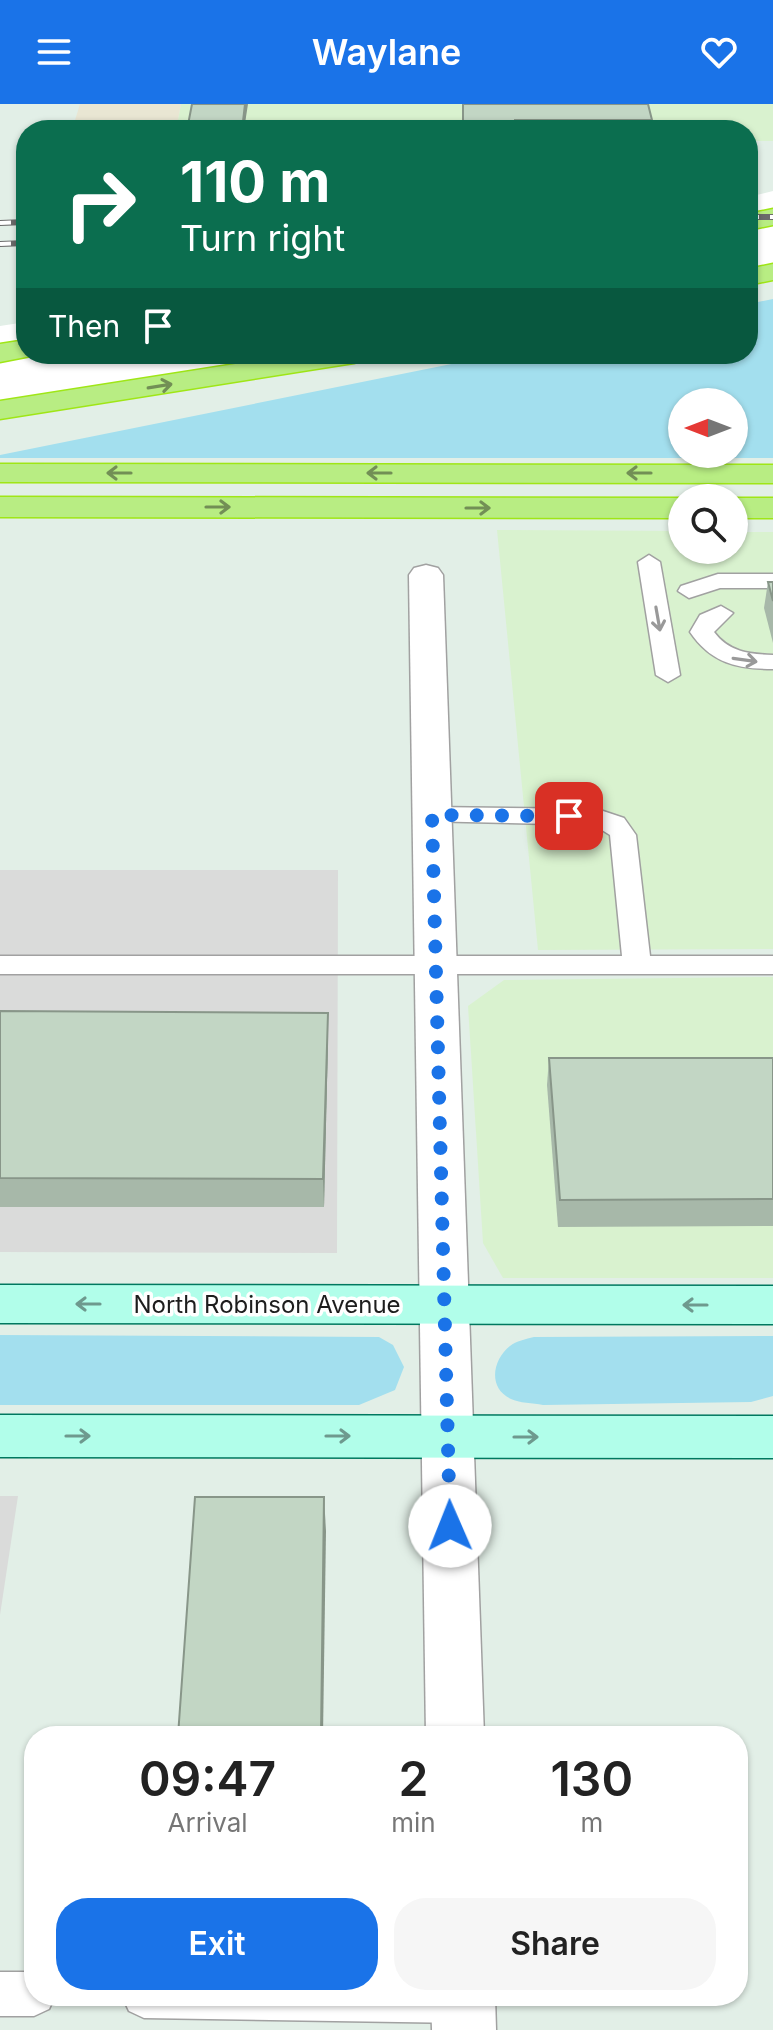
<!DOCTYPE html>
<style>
body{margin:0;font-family:Inter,sans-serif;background:#f6f6f6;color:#222;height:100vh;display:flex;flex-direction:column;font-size:30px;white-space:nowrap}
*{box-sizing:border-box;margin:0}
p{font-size:26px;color:#767676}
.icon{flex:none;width:44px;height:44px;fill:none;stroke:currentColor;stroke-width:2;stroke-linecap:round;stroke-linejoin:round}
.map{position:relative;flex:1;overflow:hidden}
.panel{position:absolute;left:24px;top:1622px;width:724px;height:280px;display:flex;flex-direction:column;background:#fff;border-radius:32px;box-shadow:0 2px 6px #0004}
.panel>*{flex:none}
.hud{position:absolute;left:16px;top:16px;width:742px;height:244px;border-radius:32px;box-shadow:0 2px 6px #0004;background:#0b6e4f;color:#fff;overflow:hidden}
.needle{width:52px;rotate:270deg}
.buttons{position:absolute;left:668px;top:284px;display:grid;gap:16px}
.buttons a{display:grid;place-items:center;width:80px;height:80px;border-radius:50%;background:#fff;box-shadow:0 2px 6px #0004;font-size:40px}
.pin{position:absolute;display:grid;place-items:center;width:68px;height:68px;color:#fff;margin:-34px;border-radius:16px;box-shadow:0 4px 12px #0006}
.me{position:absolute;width:88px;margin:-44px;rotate:359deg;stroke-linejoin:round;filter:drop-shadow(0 0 6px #0008)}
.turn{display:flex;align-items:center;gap:28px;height:168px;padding:0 32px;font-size:36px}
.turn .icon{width:104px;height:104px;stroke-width:2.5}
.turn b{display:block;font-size:56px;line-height:68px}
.then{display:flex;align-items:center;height:76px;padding:0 32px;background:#0003;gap:16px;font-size:30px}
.eta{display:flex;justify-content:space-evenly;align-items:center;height:136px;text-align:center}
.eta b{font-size:48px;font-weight:600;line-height:56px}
.cta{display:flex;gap:16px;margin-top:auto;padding:16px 32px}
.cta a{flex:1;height:92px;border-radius:32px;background:#1a73e8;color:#fff;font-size:32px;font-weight:600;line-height:92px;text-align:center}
.cta a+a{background:#f6f6f6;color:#222}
header{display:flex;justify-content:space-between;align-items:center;height:104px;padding:0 32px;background:#1a73e8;color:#fff;font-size:36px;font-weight:600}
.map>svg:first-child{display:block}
.residential{fill:#dadbda}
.commercial{fill:#d9f2cf}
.industrial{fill:#e9e6d3}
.grass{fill:#a3dfee;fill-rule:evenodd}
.pier{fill:#fff}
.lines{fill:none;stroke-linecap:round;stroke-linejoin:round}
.lane-casing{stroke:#a1a1a1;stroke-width:3}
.street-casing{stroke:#a1a1a1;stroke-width:3}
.secondary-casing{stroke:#00785f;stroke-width:3}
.highway-casing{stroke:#9fe616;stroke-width:3}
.lane{fill:#fff;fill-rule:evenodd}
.street{fill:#fff;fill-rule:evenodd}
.secondary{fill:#b1feea;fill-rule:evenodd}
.highway{fill:#b8ed83;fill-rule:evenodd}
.rail-casing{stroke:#6b6b6b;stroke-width:6}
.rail{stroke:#fff;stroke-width:4;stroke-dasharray:11;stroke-linecap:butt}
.wall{fill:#a7b8a9}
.shaded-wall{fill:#889689}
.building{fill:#c2d6c4;stroke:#889689;stroke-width:2}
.oneway{stroke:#728f55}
.oneway2{stroke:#999}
.oneway3{stroke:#6e998e}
.route{stroke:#1a73e8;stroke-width:14;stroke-dasharray:0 25.2}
.labels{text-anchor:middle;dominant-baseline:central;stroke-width:7;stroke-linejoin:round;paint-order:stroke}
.street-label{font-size:24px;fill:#1d1d1d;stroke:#fff}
</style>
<header><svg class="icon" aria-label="menu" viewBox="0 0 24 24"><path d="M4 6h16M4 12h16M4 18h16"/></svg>Waylane<svg class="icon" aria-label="heart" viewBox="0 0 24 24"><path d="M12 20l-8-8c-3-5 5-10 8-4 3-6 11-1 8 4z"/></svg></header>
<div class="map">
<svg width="773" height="1926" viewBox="0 0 773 1926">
<rect width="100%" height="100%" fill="#e2efe7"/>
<!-- residential -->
<g class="residential">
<polygon points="0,766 338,766 337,1149 0,1148"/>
<polygon points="0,1392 18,1392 0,1511"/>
</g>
<!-- commercial -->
<g class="commercial">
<polygon points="181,0 773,0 773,37 748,37 748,26 176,26"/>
<polygon points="497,426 682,427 682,446 734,446 734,428 773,428 773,845 538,846"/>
<polygon points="773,873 773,1174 503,1174 483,1139 468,902 504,876"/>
</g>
<!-- industrial -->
<polygon class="industrial" points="80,0 181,0 176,26 72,26"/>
<!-- grass -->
<g class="grass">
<path d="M773,195v159h-773v-3l501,-101h247v-50zM682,298h52v52h-52z"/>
<polygon points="0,1231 379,1233 393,1241 404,1263 395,1286 359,1301 0,1301"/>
<path d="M773,1232v60l-22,6 -208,3c-10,-2 -24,-2 -32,-6 -24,-11 -18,-40 -1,-53 6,-5 16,-7 24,-9z"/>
</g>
<!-- pier -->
<g class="pier">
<polygon points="773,87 773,175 748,180 748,93"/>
<polygon points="26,218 26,250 412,250 0,316 0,222"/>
</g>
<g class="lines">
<defs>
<g id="lane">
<polygon points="649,451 660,458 680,571 668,578 656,571 638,458"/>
<polygon points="718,470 773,470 773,484 720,484 689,494 678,487 681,482"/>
<path d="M721,502l12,7 -19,19c15,20 35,22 59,23v14c-36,0 -62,-6 -83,-37l10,-17z"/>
<polygon points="432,703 597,705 624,714 636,731 650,852 773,852 773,870 0,870 0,852 622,852 610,731 594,721 423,717 419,711 423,705"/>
<polygon points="0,1868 34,1868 34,1892 55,1892 49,1905 34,1912 0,1912"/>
<polygon points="122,1892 483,1892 485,1897 478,1912 463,1919 144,1914 129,1907"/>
</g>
<g id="street">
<polygon points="426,461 438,464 443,471 484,1632 426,1632 409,471 414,464"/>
<polygon points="431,1892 495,1892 496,1926 432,1926"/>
</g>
<g id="secondary">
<polygon points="0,1181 773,1182 773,1220 0,1219"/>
<polygon points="0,1311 773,1312 773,1354 0,1353"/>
</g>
<g id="highway">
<polygon points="773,105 773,121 748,126 748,110"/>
<polygon points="773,160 773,176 748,181 748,165"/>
<polygon points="26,236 26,250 36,251 0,258 0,240"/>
<polygon points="299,250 368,250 364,256 354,259 0,315 0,297"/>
<polygon points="0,360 773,361 773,379 0,378"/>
<polygon points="0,393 682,394 682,414 0,413"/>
<rect x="734" y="394" width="39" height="20"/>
</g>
</defs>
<!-- lane casing -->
<use href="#lane" class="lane-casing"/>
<!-- street casing -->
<use href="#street" class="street-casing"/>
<!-- secondary casing -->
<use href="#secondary" class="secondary-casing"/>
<!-- highway casing -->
<use href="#highway" class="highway-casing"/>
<!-- lane -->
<use href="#lane" class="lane"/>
<!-- street -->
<use href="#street" class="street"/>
<!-- secondary -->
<use href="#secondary" class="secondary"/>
<!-- highway -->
<use href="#highway" class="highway"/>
<defs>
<g id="rail">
<polyline points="748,113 773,113"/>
<polyline points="0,119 26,118"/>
<polyline points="0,140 26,139"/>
</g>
</defs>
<!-- rail casing -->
<use href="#rail" class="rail-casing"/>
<!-- rail -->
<use href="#rail" class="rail"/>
</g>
<!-- wall -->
<g class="wall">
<polygon points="462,0 652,16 651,26 463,26"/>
<polygon points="768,478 773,478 773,539 764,504"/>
<polygon points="0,907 328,937 324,1103 0,1103"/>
<polygon points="549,954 773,954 773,1122 558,1123 547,981"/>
</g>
<!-- shaded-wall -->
<g class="shaded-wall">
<polygon points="245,0 248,0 244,26 242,26"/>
<polygon points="328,909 328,937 324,1103 323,1075"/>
<polygon points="324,1393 326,1427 323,1632 321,1632"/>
</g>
<!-- building -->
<g class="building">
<polygon points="192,0 245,0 242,26 187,26"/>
<polygon points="463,0 648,0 652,16 515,16 515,21 463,21"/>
<polygon points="768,478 773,478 773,497"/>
<polygon points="0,907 328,909 323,1075 0,1074"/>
<polygon points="549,954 773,954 773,1095 560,1096"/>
<polygon points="195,1393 324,1393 321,1632 178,1632"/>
</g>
<!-- one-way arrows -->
<defs><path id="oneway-shaft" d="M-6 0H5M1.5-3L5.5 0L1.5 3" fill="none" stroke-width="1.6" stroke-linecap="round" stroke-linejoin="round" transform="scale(2)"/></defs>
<g class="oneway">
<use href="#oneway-shaft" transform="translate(160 282) rotate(-9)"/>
<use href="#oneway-shaft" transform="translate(119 369) rotate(-180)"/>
<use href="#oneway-shaft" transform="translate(379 369) rotate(-180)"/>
<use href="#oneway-shaft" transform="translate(639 369) rotate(-180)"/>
<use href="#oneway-shaft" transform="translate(218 403)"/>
<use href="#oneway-shaft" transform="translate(478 404)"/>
</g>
<g class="oneway2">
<use href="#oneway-shaft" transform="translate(658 515) rotate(80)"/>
<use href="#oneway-shaft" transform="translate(745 556) rotate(8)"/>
</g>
<g class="oneway3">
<use href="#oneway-shaft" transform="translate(88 1200) rotate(-180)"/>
<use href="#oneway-shaft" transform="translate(695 1201) rotate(-180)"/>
<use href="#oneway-shaft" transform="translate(78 1332)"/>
<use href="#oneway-shaft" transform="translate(338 1332)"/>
<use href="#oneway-shaft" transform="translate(526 1333)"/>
</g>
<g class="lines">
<!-- route -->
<polyline class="route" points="450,1422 432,711 569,712"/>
</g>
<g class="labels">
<!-- street labels -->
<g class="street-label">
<text x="267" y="1200">North Robinson Avenue</text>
</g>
</g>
</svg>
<div class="buttons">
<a><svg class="needle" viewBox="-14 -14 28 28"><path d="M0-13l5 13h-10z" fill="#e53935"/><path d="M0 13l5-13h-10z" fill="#767676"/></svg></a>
<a><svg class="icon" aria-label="search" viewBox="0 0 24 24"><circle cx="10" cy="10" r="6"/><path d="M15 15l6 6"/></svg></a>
</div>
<div class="pin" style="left:569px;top:712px;background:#d93025"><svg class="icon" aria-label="arrive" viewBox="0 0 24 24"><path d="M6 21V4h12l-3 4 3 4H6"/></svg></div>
<svg class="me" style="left:450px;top:1422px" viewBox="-20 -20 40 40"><circle r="19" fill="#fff"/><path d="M0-13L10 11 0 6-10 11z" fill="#1a73e8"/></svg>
<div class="hud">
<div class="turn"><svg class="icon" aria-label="right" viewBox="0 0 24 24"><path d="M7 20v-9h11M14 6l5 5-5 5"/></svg><div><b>110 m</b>Turn right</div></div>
<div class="then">Then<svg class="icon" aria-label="arrive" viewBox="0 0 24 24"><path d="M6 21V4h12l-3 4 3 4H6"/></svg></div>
</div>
<section class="panel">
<div class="eta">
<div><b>09:47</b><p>Arrival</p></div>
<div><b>2</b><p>min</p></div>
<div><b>130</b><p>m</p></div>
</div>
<div class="cta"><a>Exit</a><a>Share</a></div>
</section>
</div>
